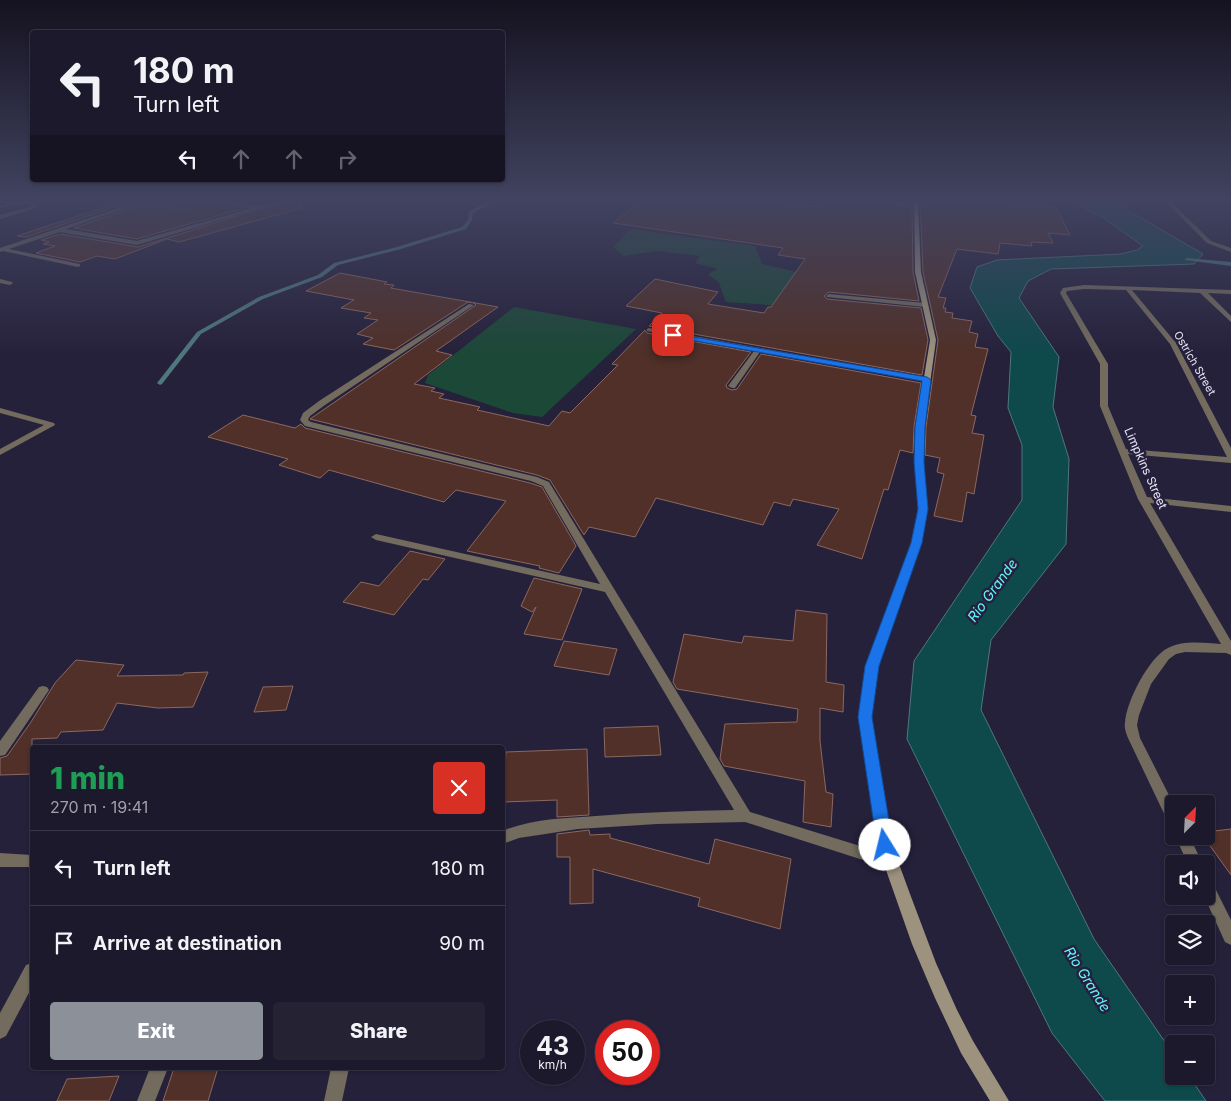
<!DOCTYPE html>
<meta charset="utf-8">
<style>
body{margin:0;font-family:Inter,sans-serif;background:#252234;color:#f1f3f6;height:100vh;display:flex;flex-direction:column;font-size:19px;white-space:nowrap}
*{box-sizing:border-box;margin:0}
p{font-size:16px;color:#a0a0a9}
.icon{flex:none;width:28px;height:28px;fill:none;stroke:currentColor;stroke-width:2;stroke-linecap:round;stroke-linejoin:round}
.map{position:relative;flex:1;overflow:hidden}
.side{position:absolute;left:30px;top:745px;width:475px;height:325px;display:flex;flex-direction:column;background:#1c192c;border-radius:5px;box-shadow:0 1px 4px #0004,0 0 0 1px #3a3848}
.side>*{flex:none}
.guide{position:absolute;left:30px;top:30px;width:475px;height:152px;border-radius:5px;box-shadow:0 1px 4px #0004,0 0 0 1px #3a3848;background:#1c192c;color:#f1f3f6;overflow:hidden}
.needle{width:32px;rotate:24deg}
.controls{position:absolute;left:1165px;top:795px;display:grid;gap:10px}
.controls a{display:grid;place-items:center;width:50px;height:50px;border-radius:5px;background:#1c192c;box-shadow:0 1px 4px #0004,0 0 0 1px #3a3848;font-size:25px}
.speed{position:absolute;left:520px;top:1020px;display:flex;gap:10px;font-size:25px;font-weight:700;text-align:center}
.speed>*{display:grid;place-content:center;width:65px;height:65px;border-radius:50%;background:#1c192c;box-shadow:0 1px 4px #0004,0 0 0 1px #3a3848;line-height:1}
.speed small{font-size:12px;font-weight:400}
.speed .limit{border:8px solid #d22;background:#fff;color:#111}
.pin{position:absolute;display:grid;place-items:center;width:42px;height:42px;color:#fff;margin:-21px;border-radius:10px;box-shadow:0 2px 8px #0006}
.me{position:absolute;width:55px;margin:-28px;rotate:351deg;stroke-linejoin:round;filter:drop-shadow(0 0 4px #0008)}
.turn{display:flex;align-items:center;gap:18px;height:105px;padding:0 20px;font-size:22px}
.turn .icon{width:65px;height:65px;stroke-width:2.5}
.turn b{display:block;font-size:35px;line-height:42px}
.lanes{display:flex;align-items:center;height:48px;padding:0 20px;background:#0003;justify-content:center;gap:25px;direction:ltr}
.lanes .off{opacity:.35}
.round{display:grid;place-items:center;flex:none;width:52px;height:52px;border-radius:5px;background:#252234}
.head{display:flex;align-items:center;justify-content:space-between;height:85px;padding:0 20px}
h1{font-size:30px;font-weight:800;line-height:38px;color:#1e9e55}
.button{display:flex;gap:10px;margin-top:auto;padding:10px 20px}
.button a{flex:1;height:58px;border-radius:5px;background:#8c9099;color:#fff;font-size:20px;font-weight:800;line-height:58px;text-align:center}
.button a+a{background:#252234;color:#f1f3f6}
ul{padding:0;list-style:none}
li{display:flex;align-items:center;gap:15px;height:75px;padding:0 20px;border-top:1px solid #3a3848}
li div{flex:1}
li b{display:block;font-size:19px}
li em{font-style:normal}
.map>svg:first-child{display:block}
.green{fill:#1c4837}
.water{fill:#0e494c;stroke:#4e777f}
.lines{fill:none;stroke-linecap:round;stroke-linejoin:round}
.stream{fill:#4e777f;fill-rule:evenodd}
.building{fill:#503028;stroke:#8c685f}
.path{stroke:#716d84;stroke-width:2;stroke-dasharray:1 2;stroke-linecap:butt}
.service{fill:#726b5e;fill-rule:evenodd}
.minor{fill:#726b5e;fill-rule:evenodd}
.secondary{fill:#9d927d;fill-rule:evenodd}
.route{fill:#1a73e8;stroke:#114b97}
.labels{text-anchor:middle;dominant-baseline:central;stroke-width:5;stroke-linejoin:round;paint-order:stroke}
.far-street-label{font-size:11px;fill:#e5e3f5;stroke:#26213b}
.street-label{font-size:12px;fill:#e5e3f5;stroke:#26213b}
.water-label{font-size:14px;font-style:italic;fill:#62f6fe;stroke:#26213b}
</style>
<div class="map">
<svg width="1231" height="1101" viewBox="0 0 1231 1101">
<rect width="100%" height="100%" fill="#26213b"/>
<!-- green -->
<g class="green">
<polygon points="631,229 755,246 762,264 810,275 784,306 726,302 719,283 708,274 718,269 695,263 700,256 657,251 624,256 613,247"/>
<polygon points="514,307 636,329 542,417 513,413 425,383 428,375"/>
</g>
<!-- water -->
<polygon class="water" points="1070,201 1120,201 1124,208 1203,254 1194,264 1051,269 1028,281 1019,298 1059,357 1053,407 1069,459 1066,544 991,640 981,710 1094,939 1174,1055 1174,1076 1189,1076 1206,1101 1105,1101 1052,1033 907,739 914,661 1022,500 1022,445 1008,408 1011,352 998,336 970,288 977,267 997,260 1121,254 1137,250 1143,246 1102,217"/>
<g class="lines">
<!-- stream -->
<g class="stream">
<polygon points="490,201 496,201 473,213 472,220 466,229 401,249 338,265 322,277 263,299 201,334 162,384 160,385 157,383 197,332 259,297 318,275 334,263 397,247 462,227 468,220 469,211"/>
<polygon points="1187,258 1231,262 1231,266 1185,260 1185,259"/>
</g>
</g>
<!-- building -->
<g class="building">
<polygon points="123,201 132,201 26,237 17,236"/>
<polygon points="175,201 223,201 245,208 137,239 74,228 146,203 162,206"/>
<polygon points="286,201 301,201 302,208 179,242 167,239 115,259 97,256 80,262 36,253 55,246 43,244 49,242 41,240 60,234 138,247"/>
<polygon points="642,201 774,201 820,207 825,201 876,201 912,207 913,272 919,301 829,292 824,296 827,299 921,308 928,340 922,375 649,326 662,313 626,306 655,279 718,292 708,304 764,313 768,307 771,307 805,259 778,255 783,248 613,223"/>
<polygon points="920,201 995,201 1056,207 1070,235 1048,233 1053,243 1031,242 1032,246 1000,243 998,254 957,249 938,297 946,298 943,308 946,308 945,312 953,313 952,318 972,321 969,332 978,334 975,347 988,349 971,415 976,416 972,433 984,435 974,494 967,492 962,522 934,516 944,474 937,472 940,458 925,455 926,427 938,340 923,272"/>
<polygon points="340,273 387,282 384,284 394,285 391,288 498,307 436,351 452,355 414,384 435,388 431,391 444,394 439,398 480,407 477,410 549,426 562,411 570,413 618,365 612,364 645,330 647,333 751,352 726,385 727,388 732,390 737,389 761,354 921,383 914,427 913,453 900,450 888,490 884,489 862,559 817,545 839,509 793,499 790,506 774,502 763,525 656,498 635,537 589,527 584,535 550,480 537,475 310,419 476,305 474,303 468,302 394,350 363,344 373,338 357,334 378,320 364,318 371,313 341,308 354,300 306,291"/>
<polygon points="243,415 295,428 301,424 305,428 530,483 542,487 576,546 559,573 539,568 540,566 467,551 506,501 456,490 444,502 329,470 320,478 279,465 288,459 208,437"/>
<polygon points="410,551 445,559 428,580 423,579 394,615 343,602 361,582 379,586"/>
<polygon points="534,578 582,589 562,640 524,634 536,607 532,612 521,606"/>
<polygon points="796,610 827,614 826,682 844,685 843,712 820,708 820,741 826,792 833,794 831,827 803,822 805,781 724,766 720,759 725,724 797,722 798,709 677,689 673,682 684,634 742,643 744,636 793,641"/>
<polygon points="564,641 617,649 609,675 554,666"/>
<polygon points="76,660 124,665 117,676 183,675 184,673 208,672 193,707 158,708 117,703 103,730 61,732 57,738 32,739 32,774 0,775 0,758 7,756 31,722 55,683"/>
<polygon points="293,686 286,710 254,712 263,687"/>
<polygon points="658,726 661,755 605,757 604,728"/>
<polygon points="587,749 589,815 557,817 557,800 503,802 506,752"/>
<polygon points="1231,829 1231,875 1203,836 1206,836 1206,832"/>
<polygon points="589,830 590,835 610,834 610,838 709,864 715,839 791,859 780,929 698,906 700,898 593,869 593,903 570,904 570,857 557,857 557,834"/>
<polygon points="174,1068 218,1068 208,1101 163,1101"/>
<polygon points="119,1076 109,1101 57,1101 67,1079"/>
</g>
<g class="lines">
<!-- path -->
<polyline class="path" points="158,206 189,211"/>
<!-- service -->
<polygon class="service" points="20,201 35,201 38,203 34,209 0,219 0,215 30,207 33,204 25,203 0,208 0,206"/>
<!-- minor -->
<g class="minor">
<path d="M139,201h8l-81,28 71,12 115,-33 -27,-7c11,0 21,4 32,5 8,1 18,-5 27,-5l-147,44 -77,-13 -51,17 71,15v2l-2,1 -75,-16 -3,1v-4z"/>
<polygon points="878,201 897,201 918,205 916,206"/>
<polygon points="1165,201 1170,201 1211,241 1231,248 1231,252 1207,243"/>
<polygon points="0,279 12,282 13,283 10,285 0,283"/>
<path d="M1084,285l147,5v4l-23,-1 23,23v6l-31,-29 -68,-3 44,53 55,105v15l-103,-9 19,43 84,9v6l-81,-9 81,138v14l-5,-2 -41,-1 -9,2 -7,5 -18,25 -12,31 -2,10 3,13 34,67v21l-5,-2 -41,-86c-2,-5 -4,-10 -3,-15 1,-21 24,-66 43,-75 16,-8 36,-5 53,-4l-83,-145 -38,-93v-42l-40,-71 3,-5zM1084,289l42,1 44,54 57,113 -101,-8 -18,-43v-42l-42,-71 1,-2z"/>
<polygon points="829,294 925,303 928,305 925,307 827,297 826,296"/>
<path d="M469,304l5,1 -149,100 -15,11 -2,4 3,2 226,55 12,5 201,330 146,45 2,5 -2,5 -5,2 -146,-47 -88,2 -79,5 -59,9 -17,6v-13c30,-12 63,-13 94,-15 46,-4 92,-5 138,-6l-129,-218 -229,-52 -5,-3 5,-3 224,50 -57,-98 -12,-5 -226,-55 -5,-6 3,-7 16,-12z"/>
<polygon points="649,328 927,378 931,380 927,382 760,352 735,388 732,388 728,386 754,351 647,331 647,329"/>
<polygon points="0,408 54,423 55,425 0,455 0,449 44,425 0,413"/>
<polygon points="43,686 47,687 49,690 47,693 5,755 0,756 0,741 39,687"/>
<polygon points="1175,836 1189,836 1203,864 1188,864"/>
<polygon points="0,853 32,855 32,867 0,867"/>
<polygon points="1206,878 1211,880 1231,920 1231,945 1225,942 1204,896 1206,896"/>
<polygon points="32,963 32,987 6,1036 0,1039 0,1013 26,965"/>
<polygon points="150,1068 168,1068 155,1101 137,1101"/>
<polygon points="331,1068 349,1068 342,1101 324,1101"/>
</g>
<!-- secondary -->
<polygon class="secondary" points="914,201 918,201 921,272 936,340 924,427 923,462 928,509 921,543 878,666 871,717 892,845 910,894 936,963 957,1010 973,1041 1009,1101 990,1101 961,1053 935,998 912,944 886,870 878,845 859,717 866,666 911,543 918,509 915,462 916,427 930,340 915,272"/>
</g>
<!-- sky -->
<linearGradient id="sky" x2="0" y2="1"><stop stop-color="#151220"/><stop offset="0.56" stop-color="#414360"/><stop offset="1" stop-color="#414360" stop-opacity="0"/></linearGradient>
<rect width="1231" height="356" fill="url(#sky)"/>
<!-- route -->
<polygon class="route" points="670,333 927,377 931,380 925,427 924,462 928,509 922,543 879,666 872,717 893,845 891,850 885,852 879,850 877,845 858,717 865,666 911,543 918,509 914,462 915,427 922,381 673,337 669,335"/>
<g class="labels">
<!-- far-street labels -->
<g class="far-street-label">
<text transform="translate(1195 363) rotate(60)">Ostrich Street</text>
</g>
<!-- street labels -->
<g class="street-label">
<text transform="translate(1146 468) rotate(66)">Limpkins Street</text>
</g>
<!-- water labels -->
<g class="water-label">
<text transform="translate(992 590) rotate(-54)">Rio Grande</text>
<text transform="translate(1088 979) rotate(58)">Rio Grande</text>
</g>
</g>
</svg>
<div class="controls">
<a><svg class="needle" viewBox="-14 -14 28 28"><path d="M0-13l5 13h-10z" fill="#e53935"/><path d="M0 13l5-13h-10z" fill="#a0a0a9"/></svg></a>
<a><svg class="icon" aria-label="sound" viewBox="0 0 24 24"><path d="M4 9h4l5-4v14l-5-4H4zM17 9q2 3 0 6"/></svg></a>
<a><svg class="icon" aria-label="layers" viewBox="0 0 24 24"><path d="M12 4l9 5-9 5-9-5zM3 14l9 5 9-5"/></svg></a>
<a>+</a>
<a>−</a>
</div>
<div class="speed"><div>43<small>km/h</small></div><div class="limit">50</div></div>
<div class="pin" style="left:673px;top:335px;background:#d93025"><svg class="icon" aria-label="arrive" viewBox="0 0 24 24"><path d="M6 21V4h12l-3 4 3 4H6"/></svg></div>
<svg class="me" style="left:885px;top:845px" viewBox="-20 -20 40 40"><circle r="19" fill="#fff"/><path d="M0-13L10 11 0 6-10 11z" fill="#1a73e8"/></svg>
<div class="guide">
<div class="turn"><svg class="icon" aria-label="left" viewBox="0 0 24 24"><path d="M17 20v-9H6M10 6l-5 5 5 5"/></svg><div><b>180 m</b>Turn left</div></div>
<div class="lanes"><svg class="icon" aria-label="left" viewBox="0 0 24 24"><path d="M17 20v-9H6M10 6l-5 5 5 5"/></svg><svg class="icon off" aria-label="ahead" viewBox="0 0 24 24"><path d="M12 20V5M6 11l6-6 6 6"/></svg><svg class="icon off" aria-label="ahead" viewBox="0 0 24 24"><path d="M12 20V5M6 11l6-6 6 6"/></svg><svg class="icon off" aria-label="right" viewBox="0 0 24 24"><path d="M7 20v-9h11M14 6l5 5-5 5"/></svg></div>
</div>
<section class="side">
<div class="head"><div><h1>1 min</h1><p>270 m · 19:41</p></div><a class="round" style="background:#d93025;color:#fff"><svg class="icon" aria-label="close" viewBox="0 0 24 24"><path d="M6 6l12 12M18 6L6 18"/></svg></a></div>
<ul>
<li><svg class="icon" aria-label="left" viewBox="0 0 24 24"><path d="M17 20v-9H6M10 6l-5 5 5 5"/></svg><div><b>Turn left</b></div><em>180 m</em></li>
<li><svg class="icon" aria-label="arrive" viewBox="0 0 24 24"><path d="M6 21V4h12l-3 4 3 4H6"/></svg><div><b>Arrive at destination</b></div><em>90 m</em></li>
</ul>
<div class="button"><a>Exit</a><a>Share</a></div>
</section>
</div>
